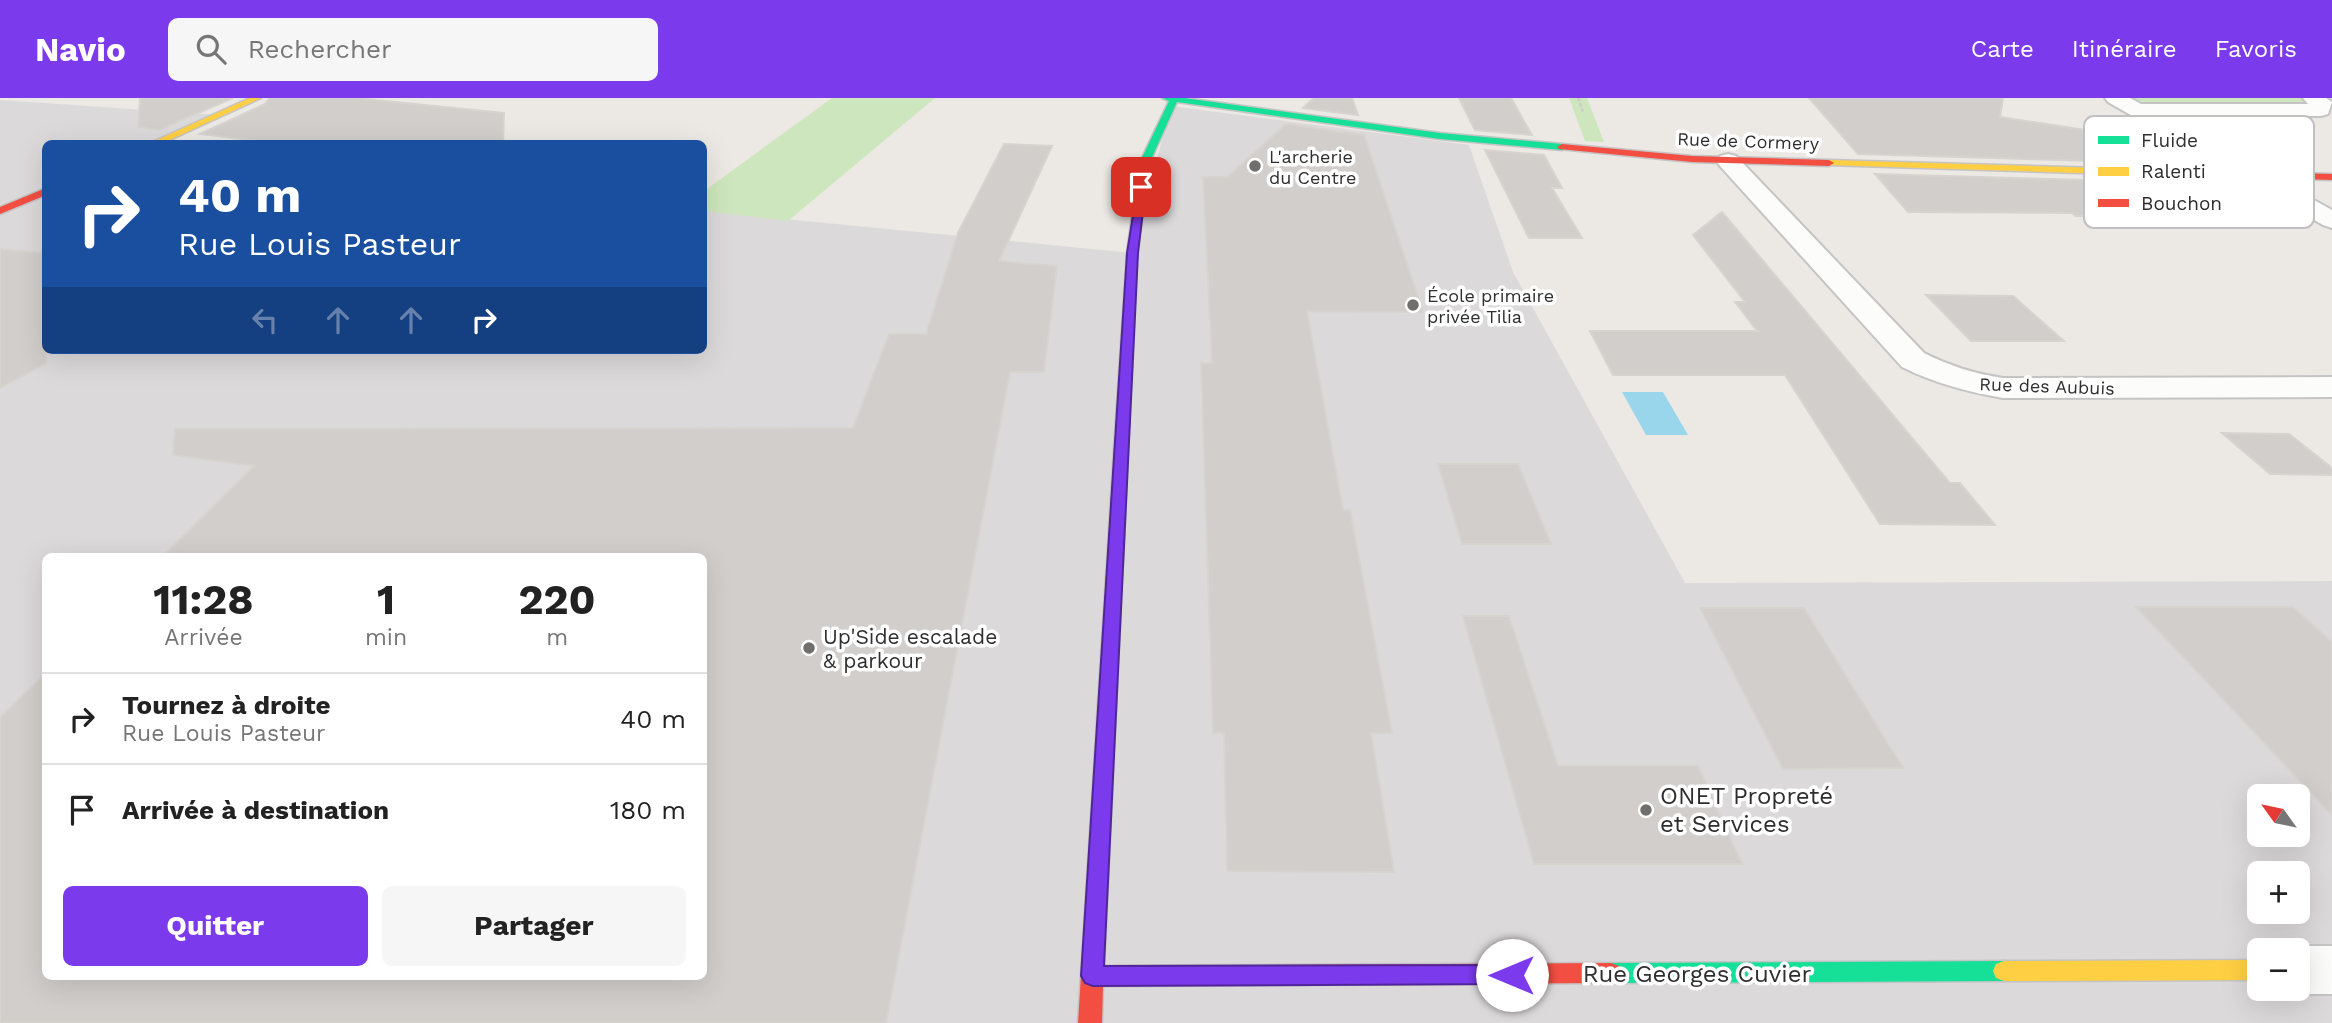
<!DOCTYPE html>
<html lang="fr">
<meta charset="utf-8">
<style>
body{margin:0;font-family:"Work Sans",sans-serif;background:#f6f6f6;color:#222;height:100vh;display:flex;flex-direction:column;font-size:26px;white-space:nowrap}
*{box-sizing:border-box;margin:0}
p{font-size:23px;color:#767676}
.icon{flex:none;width:38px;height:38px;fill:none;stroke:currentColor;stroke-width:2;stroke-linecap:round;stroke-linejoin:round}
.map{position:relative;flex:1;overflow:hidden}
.drawer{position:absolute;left:42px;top:455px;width:665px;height:427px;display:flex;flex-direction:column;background:#fff;border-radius:10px;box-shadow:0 7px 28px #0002}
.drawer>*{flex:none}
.hud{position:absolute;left:42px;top:42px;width:665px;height:214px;border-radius:10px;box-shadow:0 7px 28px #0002;background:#1a4fa0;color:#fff;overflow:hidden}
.needle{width:46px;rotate:303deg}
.tools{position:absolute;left:2247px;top:686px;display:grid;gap:14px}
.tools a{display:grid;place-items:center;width:63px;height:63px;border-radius:10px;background:#fff;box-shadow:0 7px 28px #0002;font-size:35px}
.pin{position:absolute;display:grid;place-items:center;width:60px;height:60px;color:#fff;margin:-30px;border-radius:14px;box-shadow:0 4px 10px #0006}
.me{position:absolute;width:77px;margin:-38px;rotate:270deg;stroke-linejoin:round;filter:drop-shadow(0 0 5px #0008)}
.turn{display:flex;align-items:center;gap:24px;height:147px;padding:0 21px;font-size:32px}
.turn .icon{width:91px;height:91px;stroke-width:2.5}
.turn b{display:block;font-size:49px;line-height:60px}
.lanes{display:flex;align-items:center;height:66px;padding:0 21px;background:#0003;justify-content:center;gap:35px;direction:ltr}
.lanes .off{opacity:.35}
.eta{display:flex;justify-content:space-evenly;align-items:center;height:119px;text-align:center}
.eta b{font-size:42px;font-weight:700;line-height:49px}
.action{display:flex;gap:14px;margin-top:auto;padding:14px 21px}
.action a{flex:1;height:80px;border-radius:10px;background:#7c3aed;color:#fff;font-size:28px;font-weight:700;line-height:80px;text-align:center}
.action a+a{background:#f6f6f6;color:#222}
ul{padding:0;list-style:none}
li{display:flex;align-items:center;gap:21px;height:91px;padding:0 21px;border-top:2px solid #e0e0e0}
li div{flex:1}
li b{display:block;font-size:26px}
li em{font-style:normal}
header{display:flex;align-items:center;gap:42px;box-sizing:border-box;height:98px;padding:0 35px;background:#7c3aed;color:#fff}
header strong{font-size:33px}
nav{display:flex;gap:38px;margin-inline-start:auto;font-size:24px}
.search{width:490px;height:63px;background:#f6f6f6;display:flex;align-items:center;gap:18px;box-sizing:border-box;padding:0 24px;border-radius:10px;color:#767676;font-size:26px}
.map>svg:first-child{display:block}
.industrial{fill:#dcd9db;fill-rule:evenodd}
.green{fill:#cee6be}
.water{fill:#99d6ec}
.building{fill:#d1cecb;stroke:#d7d4d0;stroke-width:2}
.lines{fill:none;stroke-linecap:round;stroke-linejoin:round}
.street-casing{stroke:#c5c4c5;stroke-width:4}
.fast-casing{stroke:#c5c4c5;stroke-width:3}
.slow-casing{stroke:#c5c4c5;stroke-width:3}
.jam-casing{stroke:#c5c4c5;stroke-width:3}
.path{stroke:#c9c9c8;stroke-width:2.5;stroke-dasharray:3.5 2;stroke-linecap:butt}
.street{fill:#fcfcfb;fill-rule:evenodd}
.fast{fill:#16e098;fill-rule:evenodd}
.slow{fill:#ffcf43;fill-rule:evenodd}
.jam{fill:#f24e42;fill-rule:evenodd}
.route{fill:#7c3aed;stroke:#51269a;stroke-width:2}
.poi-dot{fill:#706f6e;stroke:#fff;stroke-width:2.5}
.labels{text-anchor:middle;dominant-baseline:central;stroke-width:7;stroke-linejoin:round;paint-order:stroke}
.far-street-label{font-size:18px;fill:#2e2e2e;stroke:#fff}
.far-poi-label{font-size:18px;fill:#2e2e2e;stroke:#fff;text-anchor:start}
.poi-label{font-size:21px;fill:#2e2e2e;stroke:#fff;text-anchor:start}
.near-poi-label{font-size:24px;fill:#2e2e2e;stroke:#fff;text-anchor:start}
.near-street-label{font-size:24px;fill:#2e2e2e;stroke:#fff}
.key{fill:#fff;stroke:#c0c0c0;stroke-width:2}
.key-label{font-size:19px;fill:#2e2e2e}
</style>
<header>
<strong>Navio</strong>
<div class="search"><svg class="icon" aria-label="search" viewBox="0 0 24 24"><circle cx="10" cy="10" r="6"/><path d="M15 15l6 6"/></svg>Rechercher</div>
<nav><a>Carte</a><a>Itinéraire</a><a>Favoris</a></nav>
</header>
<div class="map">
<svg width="2332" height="925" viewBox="0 0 2332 925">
<rect width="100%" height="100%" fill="#ece8e4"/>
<!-- industrial -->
<path class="industrial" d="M0,2l218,15 -66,28 -106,1v206h658v-139l428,42 39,-147 298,39 44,127 172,311 647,-2v442h-2332zM46,458h658v420h-658zM2259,698h39v39h-39zM2259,775h39v39h-39zM2259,852h39v39h-39z"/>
<!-- green -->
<g class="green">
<polygon points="832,0 935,0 788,123 704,113 704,93"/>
<polygon points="1569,0 1587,0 1604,44 1585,43"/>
<polygon points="2123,0 2302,0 2309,4 2298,11 2160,7"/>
</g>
<!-- water -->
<polygon class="water" points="1622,294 1663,294 1688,337 1646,337"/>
<!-- building -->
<g class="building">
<polygon points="140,0 233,0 159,32 138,29"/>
<polygon points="270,0 355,0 504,15 503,46 284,46 200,36 265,6"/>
<polygon points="1314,0 1352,0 1358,17 1303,10"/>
<polygon points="1459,0 1511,0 1532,37 1475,32"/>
<polygon points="1809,0 2003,0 2000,19 2125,38 2124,64 1858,56"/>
<polygon points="1286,26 1364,37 1423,214 1307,213 1343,412 1350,412 1392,635 1371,635 1394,774 1227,773 1224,635 1213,635 1201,265 1212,265 1203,79 1227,79"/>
<polygon points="1004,46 1052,48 999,163 1057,168 1044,274 1010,274 886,925 0,925 0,619 46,575 46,878 704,878 704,458 163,458 254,368 173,357 175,331 853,330 889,236 926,236 958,135"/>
<polygon points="1485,52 1544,57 1562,90 1552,90 1582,140 1529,140"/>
<polygon points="1875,76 2123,83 2122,118 2076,118 2072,115 1908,114"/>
<polygon points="1722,114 1950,385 1960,385 1995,427 1880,426 1785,277 1613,277 1590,233 1757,233 1735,204 1745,204 1693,137"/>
<polygon points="0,151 46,155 46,266 0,290"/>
<polygon points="1926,197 2013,198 2064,243 1971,243"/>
<polygon points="2222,335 2289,336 2332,370 2332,377 2270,376"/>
<polygon points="1438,366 1518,366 1551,446 1462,446"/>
<polygon points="2136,509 2293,509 2332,544 2332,717"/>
<polygon points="1700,510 1804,510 1903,670 1783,671"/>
<polygon points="1463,518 1509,518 1558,668 1698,668 1742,766 1534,766"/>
</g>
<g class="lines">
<defs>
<g id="street">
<polygon points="2105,0 2130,0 2141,6 2308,6 2303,0 2326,0 2332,4 2328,16 2321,18 2163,18 2332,112 2332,130 2323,127 2108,4"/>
<path d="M1728,56l8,2 188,197c26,13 51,21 79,25l329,-1v20l-329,1c-35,-6 -69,-15 -101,-31l-182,-201 -4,-5 4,-5z"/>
<polygon points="2298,848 2332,848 2332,896 2298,896 2284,891 2298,891 2298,852 2287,852"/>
</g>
<g id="fast">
<polygon points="1162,0 1184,0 1440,35 1562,46 1567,49 1562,52 1440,41 1177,4 1149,66 1137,155 1128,351 1121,355 1114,351 1127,155 1139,66 1169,3"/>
<polygon points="2004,863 2012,866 2015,873 2012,880 2004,883 1611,885 1603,882 1600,875 1603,868 1611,865"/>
</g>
<g id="slow">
<polygon points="250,0 261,0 161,46 148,46"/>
<polygon points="1829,62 2172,72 2177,75 2172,78 1826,67 1824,65"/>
<polygon points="2259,862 2259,882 2004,883 1996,880 1993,873 1996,866 2004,863"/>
</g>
<g id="jam">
<polygon points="1562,46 1692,58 1829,62 1834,65 1829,68 1692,64 1559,51 1557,49"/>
<polygon points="2172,72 2332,76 2332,82 2169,77 2167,75"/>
<polygon points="46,90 46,97 0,116 0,109"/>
<polygon points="1121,347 1128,351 1104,868 1611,865 1619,868 1622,875 1619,882 1611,885 1103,888 1102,925 1078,925 1114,351"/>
</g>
</defs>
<!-- street casing -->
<use href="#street" class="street-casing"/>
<!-- fast casing -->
<use href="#fast" class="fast-casing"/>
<!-- slow casing -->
<use href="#slow" class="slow-casing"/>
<!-- jam casing -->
<use href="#jam" class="jam-casing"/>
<!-- path -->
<polyline class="path" points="1578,0 1583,14"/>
<!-- street -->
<use href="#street" class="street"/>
<!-- fast -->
<use href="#fast" class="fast"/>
<!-- slow -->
<use href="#slow" class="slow"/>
<!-- jam -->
<use href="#jam" class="jam"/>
</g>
<!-- route -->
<polygon class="route" points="1138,86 1146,89 1138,155 1104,868 1512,867 1520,870 1523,877 1520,884 1512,886 1093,888 1085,885 1081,878 1127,155"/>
<!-- markers -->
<g class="poi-dot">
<circle cx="1255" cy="68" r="7"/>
<circle cx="1413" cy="207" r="7"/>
<circle cx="809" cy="550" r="7"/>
<circle cx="1646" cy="712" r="7"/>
</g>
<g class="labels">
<!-- far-street labels -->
<g class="far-street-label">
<text transform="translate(1748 43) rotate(2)">Rue de Cormery</text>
<text transform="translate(2047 288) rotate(2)">Rue des Aubuis</text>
</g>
<!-- far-poi labels -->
<g class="far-poi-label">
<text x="1269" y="58">L'archerie<tspan x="1269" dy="21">du Centre</tspan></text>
<text x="1427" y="197">École primaire<tspan x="1427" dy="21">privée Tilia</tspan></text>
</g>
<!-- poi labels -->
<g class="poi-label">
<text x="823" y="538">Up'Side escalade<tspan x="823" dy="24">&amp; parkour</tspan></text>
</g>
<!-- near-poi labels -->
<g class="near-poi-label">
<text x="1660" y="698">ONET Propreté<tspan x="1660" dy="28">et Services</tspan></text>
</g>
<!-- near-street labels -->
<g class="near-street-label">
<text x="1697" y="876">Rue Georges Cuvier</text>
</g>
</g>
<!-- legend -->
<rect x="2084" y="18" width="230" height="112" rx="10" class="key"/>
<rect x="2098" y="38" width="31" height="8" fill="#16e098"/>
<rect x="2098" y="69" width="31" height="9" fill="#ffcf43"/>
<rect x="2098" y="101" width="31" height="8" fill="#f24e42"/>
<g class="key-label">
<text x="2141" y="49">Fluide</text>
<text x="2141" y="80">Ralenti</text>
<text x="2141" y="112">Bouchon</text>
</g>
</svg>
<div class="tools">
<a><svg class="needle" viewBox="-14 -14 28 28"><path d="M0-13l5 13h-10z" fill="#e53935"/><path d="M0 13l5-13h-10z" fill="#767676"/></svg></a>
<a>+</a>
<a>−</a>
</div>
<div class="pin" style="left:1141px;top:89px;background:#d93025"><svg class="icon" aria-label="arrive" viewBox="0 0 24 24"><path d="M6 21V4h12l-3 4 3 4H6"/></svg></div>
<svg class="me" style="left:1512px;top:877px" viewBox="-20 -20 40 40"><circle r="19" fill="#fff"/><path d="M0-13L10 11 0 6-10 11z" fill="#7c3aed"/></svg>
<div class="hud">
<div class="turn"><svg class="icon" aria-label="right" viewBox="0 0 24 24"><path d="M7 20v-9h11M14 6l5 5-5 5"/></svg><div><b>40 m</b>Rue Louis Pasteur</div></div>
<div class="lanes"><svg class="icon off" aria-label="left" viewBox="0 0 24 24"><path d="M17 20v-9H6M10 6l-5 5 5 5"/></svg><svg class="icon off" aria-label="ahead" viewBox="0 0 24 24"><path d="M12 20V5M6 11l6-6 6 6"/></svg><svg class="icon off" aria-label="ahead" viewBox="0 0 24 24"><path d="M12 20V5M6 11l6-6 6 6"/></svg><svg class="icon" aria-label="right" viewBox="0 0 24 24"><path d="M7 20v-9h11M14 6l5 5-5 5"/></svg></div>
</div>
<section class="drawer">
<div class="eta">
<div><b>11:28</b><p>Arrivée</p></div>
<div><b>1</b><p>min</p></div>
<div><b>220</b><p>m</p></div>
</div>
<ul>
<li><svg class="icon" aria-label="right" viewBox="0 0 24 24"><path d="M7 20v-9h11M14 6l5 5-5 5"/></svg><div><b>Tournez à droite</b><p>Rue Louis Pasteur</p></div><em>40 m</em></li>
<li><svg class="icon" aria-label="arrive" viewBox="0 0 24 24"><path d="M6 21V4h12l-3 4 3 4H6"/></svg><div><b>Arrivée à destination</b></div><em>180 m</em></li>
</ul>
<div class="action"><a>Quitter</a><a>Partager</a></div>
</section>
</div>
